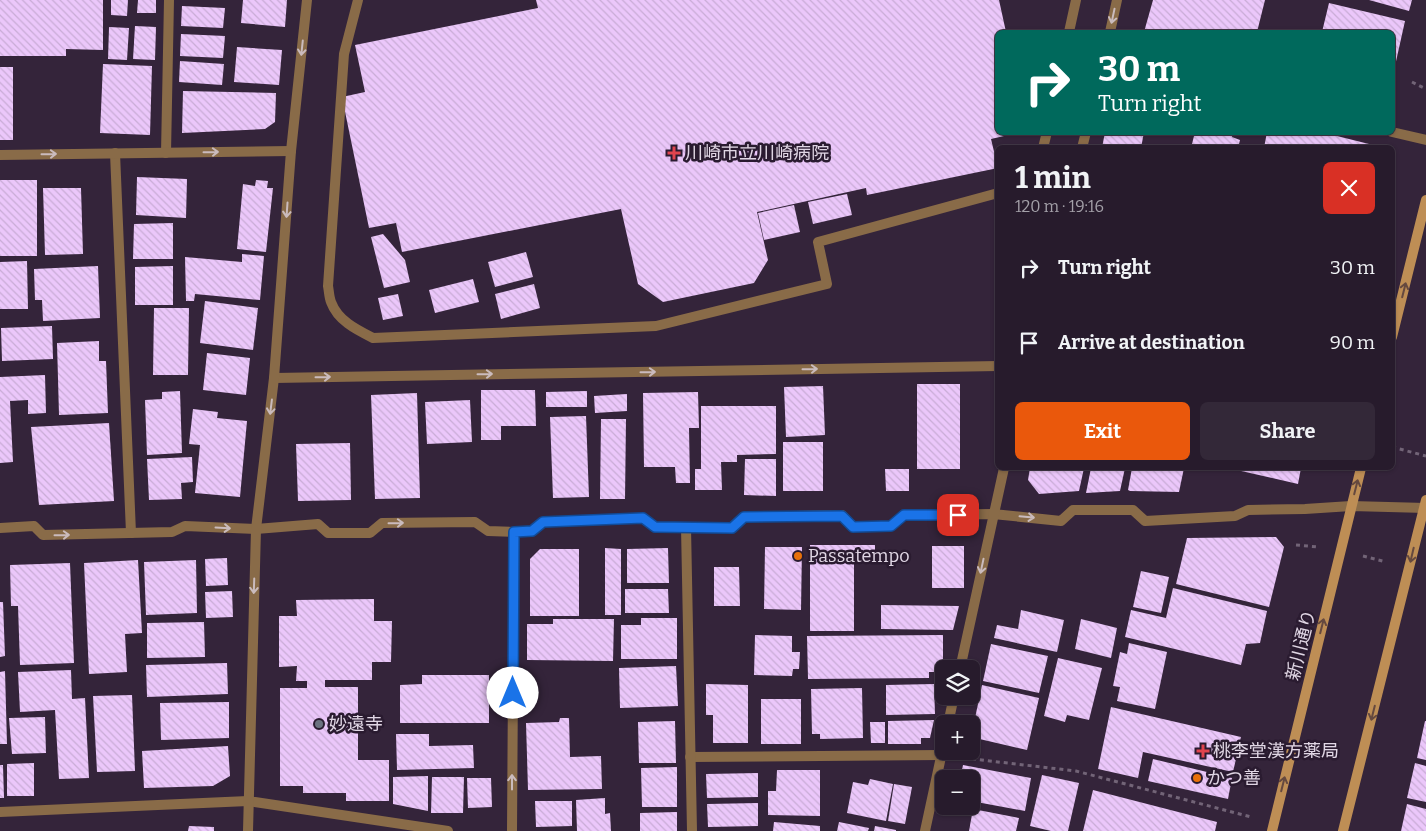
<!DOCTYPE html>
<meta charset="utf-8">
<style>
body{margin:0;font-family:Bitter,"Noto Sans JP",serif;background:#332838;color:#f1f3f6;height:100vh;display:flex;flex-direction:column;font-size:19px;white-space:nowrap}
*{box-sizing:border-box;margin:0}
p{font-size:16px;color:#a4a1a9}
.icon{flex:none;width:28px;height:28px;fill:none;stroke:currentColor;stroke-width:2;stroke-linecap:round;stroke-linejoin:round}
.map{position:relative;flex:1;overflow:hidden}
.sheet{position:absolute;left:995px;top:145px;width:400px;height:325px;display:flex;flex-direction:column;background:#271b2c;border-radius:8px;box-shadow:0 1px 4px #0004,0 0 0 1px #433948}
.sheet>*{flex:none}
.hud{position:absolute;left:995px;top:30px;width:400px;height:105px;border-radius:8px;box-shadow:0 1px 4px #0004,0 0 0 1px #433948;background:#00695c;color:#fff;overflow:hidden}
.tools{position:absolute;left:935px;top:660px;display:grid;gap:10px}
.tools a{display:grid;place-items:center;width:45px;height:45px;border-radius:8px;background:#271b2c;box-shadow:0 1px 4px #0004,0 0 0 1px #433948;font-size:25px}
.pin{position:absolute;display:grid;place-items:center;width:42px;height:42px;color:#fff;margin:-21px;border-radius:10px;box-shadow:0 2px 8px #0006}
.me{position:absolute;width:55px;margin:-28px;rotate:0deg;stroke-linejoin:round;filter:drop-shadow(0 0 4px #0008)}
.turn{display:flex;align-items:center;gap:18px;height:105px;padding:0 20px;font-size:22px}
.turn .icon{width:65px;height:65px;stroke-width:2.5}
.turn b{display:block;font-size:35px;line-height:42px}
.round{display:grid;place-items:center;flex:none;width:52px;height:52px;border-radius:8px;background:#332838}
.overview{display:flex;align-items:center;justify-content:space-between;height:85px;padding:0 20px}
h1{font-size:30px;font-weight:700;line-height:38px}
.action{display:flex;gap:10px;margin-top:auto;padding:10px 20px}
.action a{flex:1;height:58px;border-radius:8px;background:#ea580c;color:#fff;font-size:20px;font-weight:700;line-height:58px;text-align:center}
.action a+a{background:#332838;color:#f1f3f6}
ul{padding:0;list-style:none}
li{display:flex;align-items:center;gap:15px;height:75px;padding:0 20px}
li div{flex:1}
li b{display:block;font-size:19px}
li em{font-style:normal}
.map>svg:first-child{display:block}
.building{fill:url(#building-back-hatch)}
.lines{fill:none;stroke-linecap:round;stroke-linejoin:round}
.path{stroke:#726477;stroke-width:3;stroke-dasharray:4 4;stroke-linecap:butt}
.lane{stroke:#896b48;stroke-width:10}
.street{stroke:#896b48;stroke-width:10}
.secondary{stroke:#be8e55;stroke-width:10}
.oneway{stroke:#cabbbd}
.oneway2{stroke:#65493f}
.route-casing{stroke:#114b97;stroke-width:12}
.route{stroke:#1a73e8;stroke-width:9}
.health-dot{fill:#e0444e;stroke:#2a1b30;stroke-width:2}
.food-dot{fill:#e8710a;stroke:#2a1b30;stroke-width:2}
.worship-dot{fill:#6b7280;stroke:#2a1b30;stroke-width:2}
.labels{text-anchor:middle;dominant-baseline:central;stroke-width:5;stroke-linejoin:round;paint-order:stroke}
.poi-label{font-size:18px;fill:#e0d6e4;stroke:#2a1b30;text-anchor:start}
.street-label{font-size:18px;fill:#e0d6e4;stroke:#2a1b30}
</style>
<div class="map">
<svg width="1426" height="831" viewBox="0 0 1426 831">
<defs>
<pattern id="building-back-hatch" width="6" height="6" patternUnits="userSpaceOnUse" patternTransform="scale(1.25)"><rect width="6" height="6" fill="#ebc7fa"/><path d="M-1 5l2 2M0 0l6 6M5-1l2 2" fill="none" stroke="#c9acd6"/></pattern>
</defs>
<rect width="100%" height="100%" fill="#34243a"/>
<!-- building -->
<g class="building">
<polygon points="0,0 103,0 103,50 66,49 66,56 0,56"/>
<polygon points="111,0 128,0 127,16 111,15"/>
<polygon points="138,0 156,0 156,13 137,13"/>
<polygon points="243,0 287,0 285,27 241,23"/>
<polygon points="536,0 999,0 1006,32 998,32 998,132 1017,133 991,139 998,168 867,195 866,188 757,212 768,260 754,283 663,302 638,284 621,209 402,252 396,223 369,228 342,97 365,92 355,45 538,8"/>
<polygon points="1153,0 1265,0 1257,32 1144,32"/>
<polygon points="1369,0 1412,0 1409,11"/>
<polygon points="1329,3 1405,21 1393,75 1392,32 1322,32"/>
<polygon points="182,6 225,8 223,28 181,26"/>
<polygon points="135,26 156,27 155,60 133,59"/>
<polygon points="109,27 129,28 127,60 108,59"/>
<polygon points="181,34 225,36 223,58 180,56"/>
<polygon points="237,47 282,50 279,85 234,82"/>
<polygon points="180,61 224,64 222,85 179,82"/>
<polygon points="103,64 152,66 150,135 100,133"/>
<rect x="0" y="67" width="13" height="73"/>
<polygon points="183,91 276,93 275,122 265,129 182,133"/>
<polygon points="1105,132 1144,132 1141,148 1102,148"/>
<polygon points="1195,132 1233,132 1232,137 1240,140 1238,148 1191,148"/>
<polygon points="1267,132 1321,132 1373,145 1372,148 1264,148"/>
<polygon points="137,177 187,179 186,218 136,215"/>
<rect x="0" y="180" width="37" height="76"/>
<polygon points="256,180 268,181 267,188 273,188 266,252 237,249 243,184 255,186"/>
<polygon points="43,188 81,188 83,254 45,255"/>
<polygon points="847,194 852,215 813,224 808,202"/>
<polygon points="794,205 800,232 764,240 758,213"/>
<polygon points="173,223 173,259 133,259 134,224"/>
<polygon points="383,234 405,260 410,282 384,288 371,237"/>
<polygon points="526,252 533,277 495,287 488,262"/>
<polygon points="242,254 264,256 260,300 195,294 194,301 186,301 185,257 242,262"/>
<polygon points="27,261 28,309 0,309 0,262"/>
<polygon points="98,266 100,318 43,321 42,300 35,300 34,269"/>
<polygon points="173,266 173,305 135,305 135,267"/>
<polygon points="473,279 479,302 435,313 429,290"/>
<polygon points="534,284 540,308 501,319 495,294"/>
<polygon points="398,294 403,316 383,320 378,298"/>
<polygon points="205,301 258,308 253,350 200,343"/>
<polygon points="154,308 189,308 188,375 153,375"/>
<polygon points="52,326 53,359 2,361 1,328"/>
<polygon points="99,341 99,361 106,361 108,413 59,415 57,343"/>
<polygon points="207,353 250,358 246,395 203,390"/>
<polygon points="45,375 46,413 28,414 28,400 10,401 13,462 0,463 0,377"/>
<rect x="917" y="384" width="43" height="85"/>
<polygon points="823,386 825,435 786,437 784,387"/>
<polygon points="481,390 535,390 536,426 501,426 501,440 481,440"/>
<polygon points="180,391 182,453 147,455 145,400 162,399 162,392"/>
<polygon points="587,391 587,407 546,407 546,392"/>
<polygon points="698,392 699,428 689,428 690,483 676,483 675,467 644,467 643,393"/>
<polygon points="417,393 420,498 375,499 371,395"/>
<polygon points="627,394 627,411 595,413 594,396"/>
<polygon points="470,400 472,442 427,444 425,402"/>
<polygon points="701,406 776,406 776,454 737,455 737,462 721,462 722,490 695,490 695,469 701,469"/>
<polygon points="193,409 218,412 217,418 247,421 240,497 195,493 200,445 189,444"/>
<polygon points="586,416 589,497 553,498 550,417"/>
<polygon points="601,419 626,419 625,499 600,499"/>
<polygon points="109,423 114,501 39,505 31,427"/>
<rect x="783" y="442" width="40" height="49"/>
<polygon points="350,443 351,500 298,501 296,444"/>
<polygon points="192,457 193,482 181,483 182,499 149,500 147,459"/>
<polygon points="745,459 776,459 776,496 744,495"/>
<polygon points="1030,468 1084,468 1079,491 1039,494 1028,480"/>
<polygon points="1091,468 1125,468 1120,491 1086,493"/>
<polygon points="1132,468 1184,468 1179,492 1130,491 1128,490"/>
<polygon points="1228,468 1301,468 1298,484"/>
<polygon points="885,469 909,469 909,491 886,491"/>
<polygon points="1276,537 1284,547 1269,607 1176,584 1187,538"/>
<polygon points="810,545 875,545 875,557 854,558 854,631 810,631"/>
<rect x="932" y="546" width="32" height="42"/>
<polygon points="765,547 802,547 801,610 764,609"/>
<polygon points="605,548 621,549 621,615 605,615"/>
<polygon points="668,548 669,583 627,583 627,549"/>
<polygon points="540,549 579,549 579,616 530,616 530,559"/>
<polygon points="227,558 228,585 206,586 205,559"/>
<polygon points="138,560 142,633 125,634 127,672 89,674 84,563"/>
<polygon points="196,560 197,613 146,615 144,562"/>
<polygon points="70,563 74,663 20,665 18,606 11,606 10,565"/>
<polygon points="714,567 739,567 740,606 714,606"/>
<polygon points="1141,571 1169,577 1161,613 1133,607"/>
<polygon points="1173,588 1267,611 1260,643 1246,644 1241,665 1125,637 1131,610 1166,618"/>
<polygon points="625,589 668,589 669,613 625,613"/>
<polygon points="232,591 233,617 206,618 205,592"/>
<polygon points="374,599 374,621 392,621 391,662 372,662 372,680 325,680 325,687 358,687 358,760 389,760 389,801 346,801 346,793 303,793 303,786 280,786 280,688 307,688 307,681 296,681 297,666 279,667 279,616 297,616 296,600"/>
<polygon points="0,602 3,602 5,656 0,657"/>
<polygon points="881,605 959,606 953,630 881,629"/>
<polygon points="1021,610 1064,620 1057,652 994,638 997,625 1018,629"/>
<polygon points="641,618 677,618 677,659 621,659 621,625 641,625"/>
<polygon points="553,619 614,619 613,661 527,660 527,624 553,624"/>
<polygon points="1081,619 1117,628 1111,658 1075,649"/>
<polygon points="204,622 205,657 147,658 147,623"/>
<polygon points="755,635 792,636 792,652 800,652 799,669 793,669 792,676 754,675"/>
<polygon points="943,635 943,672 929,672 929,678 808,679 807,636"/>
<polygon points="1129,643 1167,652 1155,709 1117,701 1120,687 1113,686 1120,652 1127,654"/>
<polygon points="991,644 1048,656 1039,693 983,681"/>
<polygon points="1058,658 1102,668 1089,720 1067,715 1065,722 1044,716"/>
<polygon points="227,663 228,694 147,697 146,665"/>
<polygon points="676,666 678,706 620,708 619,668"/>
<polygon points="71,670 72,699 85,698 89,778 59,779 55,710 20,712 18,672"/>
<polygon points="5,671 7,744 0,744 0,672"/>
<polygon points="422,675 489,675 489,723 400,723 400,685 422,684"/>
<polygon points="706,684 748,685 748,743 713,743 713,715 706,715"/>
<polygon points="934,684 935,714 886,715 886,685"/>
<polygon points="982,685 1039,698 1027,750 971,737"/>
<polygon points="862,688 863,738 820,739 820,734 812,734 811,689"/>
<polygon points="132,695 135,771 97,772 93,696"/>
<rect x="761" y="699" width="40" height="45"/>
<polygon points="229,702 229,738 161,740 160,703"/>
<polygon points="1111,707 1241,737 1233,772 1143,752 1138,778 1098,769"/>
<polygon points="45,717 46,753 12,754 9,718"/>
<polygon points="560,718 569,718 570,757 601,756 602,789 528,790 526,723 559,722"/>
<polygon points="934,720 930,738 921,738 921,744 888,744 888,721"/>
<polygon points="675,721 676,763 639,763 638,722"/>
<polygon points="1425,721 1426,721 1426,760 1417,758"/>
<polygon points="870,722 885,722 885,743 871,743"/>
<polygon points="396,734 429,734 429,746 473,745 474,768 397,770"/>
<polygon points="228,746 230,776 213,786 144,788 142,751"/>
<polygon points="1153,759 1232,778 1228,799 1148,781"/>
<polygon points="34,763 34,796 7,796 7,764"/>
<polygon points="1415,763 1426,766 1426,802 1407,798"/>
<polygon points="0,765 3,765 4,798 0,798"/>
<polygon points="963,765 1031,778 1025,811 971,801 971,779 960,779"/>
<polygon points="677,767 677,807 642,807 641,768"/>
<polygon points="777,770 820,770 820,816 768,815 768,791 776,791"/>
<polygon points="758,773 758,797 707,798 706,774"/>
<polygon points="1042,775 1079,783 1068,831 1051,831 1030,826"/>
<polygon points="428,776 428,811 393,804 393,777"/>
<polygon points="432,777 464,777 463,813 431,813"/>
<polygon points="467,778 491,778 492,807 468,808"/>
<polygon points="870,779 893,784 886,821 847,813 853,782 868,785"/>
<polygon points="894,784 912,787 905,824 888,821"/>
<polygon points="1093,790 1217,822 1215,831 1083,831"/>
<polygon points="605,798 605,814 610,813 611,831 577,831 576,800"/>
<polygon points="535,801 572,801 572,826 536,827"/>
<polygon points="758,803 758,826 708,827 707,804"/>
<polygon points="1407,804 1426,809 1426,831 1401,831"/>
<polygon points="973,809 1019,818 1016,831 969,831"/>
<polygon points="677,812 677,831 640,831 640,813"/>
<polygon points="774,822 820,826 820,831 773,831"/>
<polygon points="839,822 869,828 868,831 837,831"/>
<polygon points="189,826 214,827 214,831 188,831"/>
<polygon points="875,826 896,830 896,831 874,831"/>
</g>
<g class="lines">
<!-- path -->
<g class="path">
<polyline points="1412,82 1426,89"/>
<polyline points="1392,447 1426,456"/>
<polyline points="1296,545 1318,547"/>
<polyline points="1363,556 1386,562"/>
<polyline points="964,758 1076,771 1251,817"/>
</g>
<!-- lane -->
<g class="lane">
<path d="M358,0l-14,54 -16,232c1,5 1,11 3,16 7,19 26,28 42,36l283,-12 171,-42 -9,-42 180,-49"/>
<polyline points="1069,32 1076,0"/>
<polyline points="1043,148 1047,132"/>
<polyline points="166,153 169,0"/>
<polyline points="690,757 941,755"/>
</g>
<!-- street -->
<g class="street">
<polyline points="1110,32 1117,0"/>
<polyline points="1392,132 1426,140"/>
<polyline points="1082,148 1086,132"/>
<polyline points="115,153 131,533"/>
<polyline points="0,155 291,151"/>
<polyline points="274,378 998,366"/>
<polyline points="686,527 692,831"/>
<polyline points="0,528 34,526 43,535 172,532 185,526 256,529 318,524 328,533 370,533 382,523 475,522 488,531 514,532 532,531 543,522 643,518 655,527 732,528 744,517 842,515 853,527 891,526 904,515 993,514 1061,521 1073,510 1133,510 1145,521 1235,516 1248,510 1305,509 1351,506 1426,508"/>
<polyline points="960,669 1004,468"/>
<polyline points="948,724 954,696"/>
<polyline points="0,812 248,801 448,831"/>
<polyline points="248,831 256,529 274,378 291,151 307,0"/>
<polyline points="512,831 514,532"/>
<polyline points="925,831 944,743"/>
</g>
<!-- secondary -->
<g class="secondary">
<polyline points="1392,337 1426,200"/>
<polyline points="1272,831 1361,468"/>
<polyline points="1343,831 1426,500"/>
</g>
</g>
<!-- one-way arrows -->
<defs><path id="oneway-shaft" d="M-6 0H5M1.5-3L5.5 0L1.5 3" fill="none" stroke-width="1.6" stroke-linecap="round" stroke-linejoin="round" transform="scale(1.25)"/></defs>
<g class="oneway">
<use href="#oneway-shaft" transform="translate(1113 16) rotate(102)"/>
<use href="#oneway-shaft" transform="translate(302 48) rotate(96)"/>
<use href="#oneway-shaft" transform="translate(211 152) rotate(-1)"/>
<use href="#oneway-shaft" transform="translate(49 154) rotate(-1)"/>
<use href="#oneway-shaft" transform="translate(287 210) rotate(94)"/>
<use href="#oneway-shaft" transform="translate(810 369) rotate(-1)"/>
<use href="#oneway-shaft" transform="translate(648 372) rotate(-1)"/>
<use href="#oneway-shaft" transform="translate(485 374) rotate(-1)"/>
<use href="#oneway-shaft" transform="translate(323 377) rotate(-1)"/>
<use href="#oneway-shaft" transform="translate(271 407) rotate(97)"/>
<use href="#oneway-shaft" transform="translate(1027 517) rotate(5)"/>
<use href="#oneway-shaft" transform="translate(396 523) rotate(-1)"/>
<use href="#oneway-shaft" transform="translate(223 528) rotate(3)"/>
<use href="#oneway-shaft" transform="translate(62 535) rotate(-1)"/>
<use href="#oneway-shaft" transform="translate(982 566) rotate(102)"/>
<use href="#oneway-shaft" transform="translate(254 586) rotate(92)"/>
<use href="#oneway-shaft" transform="translate(512 782) rotate(-90)"/>
</g>
<g class="oneway2">
<use href="#oneway-shaft" transform="translate(1404 290) rotate(-76)"/>
<use href="#oneway-shaft" transform="translate(1356 487) rotate(-76)"/>
<use href="#oneway-shaft" transform="translate(1412 555) rotate(103)"/>
<use href="#oneway-shaft" transform="translate(1322 626) rotate(-76)"/>
<use href="#oneway-shaft" transform="translate(1373 713) rotate(104)"/>
<use href="#oneway-shaft" transform="translate(1283 784) rotate(-76)"/>
</g>
<g class="lines">
<defs>
<polyline id="route" points="513,693 514,532 532,531 543,522 643,518 655,527 732,528 744,517 842,516 853,527 891,526 904,515 958,515"/>
</defs>
<!-- route casing -->
<use href="#route" class="route-casing"/>
<!-- route -->
<use href="#route" class="route"/>
</g>
<!-- markers -->
<g class="health-dot">
<path d="M671.5 145.5h5v5h5v5h-5v5h-5v-5h-5v-5h5z"/>
<path d="M1200.5 743.5h5v5h5v5h-5v5h-5v-5h-5v-5h5z"/>
</g>
<g class="food-dot">
<circle cx="798" cy="556" r="5"/>
<circle cx="1197" cy="778" r="5"/>
</g>
<circle class="worship-dot" cx="319" cy="724" r="5"/>
<g class="labels">
<!-- poi labels -->
<g class="poi-label">
<text x="685" y="153">川崎市立川崎病院</text>
<text x="808" y="556">Passatempo</text>
<text x="329" y="724">妙遠寺</text>
<text x="1213" y="751">桃李堂漢方薬局</text>
<text x="1207" y="778">かつ善</text>
</g>
<!-- street labels -->
<g class="street-label">
<text transform="translate(1301 645) rotate(-76)">新川通り</text>
</g>
</g>
</svg>
<div class="tools">
<a><svg class="icon" aria-label="layers" viewBox="0 0 24 24"><path d="M12 4l9 5-9 5-9-5zM3 14l9 5 9-5"/></svg></a>
<a>+</a>
<a>−</a>
</div>
<div class="pin" style="left:958px;top:515px;background:#d93025"><svg class="icon" aria-label="arrive" viewBox="0 0 24 24"><path d="M6 21V4h12l-3 4 3 4H6"/></svg></div>
<svg class="me" style="left:513px;top:693px" viewBox="-20 -20 40 40"><circle r="19" fill="#fff"/><path d="M0-13L10 11 0 6-10 11z" fill="#1a73e8"/></svg>
<div class="hud">
<div class="turn"><svg class="icon" aria-label="right" viewBox="0 0 24 24"><path d="M7 20v-9h11M14 6l5 5-5 5"/></svg><div><b>30 m</b>Turn right</div></div>
</div>
<section class="sheet">
<div class="overview"><div><h1>1 min</h1><p>120 m · 19:16</p></div><a class="round" style="background:#d93025;color:#fff"><svg class="icon" aria-label="close" viewBox="0 0 24 24"><path d="M6 6l12 12M18 6L6 18"/></svg></a></div>
<ul>
<li><svg class="icon" aria-label="right" viewBox="0 0 24 24"><path d="M7 20v-9h11M14 6l5 5-5 5"/></svg><div><b>Turn right</b></div><em>30 m</em></li>
<li><svg class="icon" aria-label="arrive" viewBox="0 0 24 24"><path d="M6 21V4h12l-3 4 3 4H6"/></svg><div><b>Arrive at destination</b></div><em>90 m</em></li>
</ul>
<div class="action"><a>Exit</a><a>Share</a></div>
</section>
</div>
